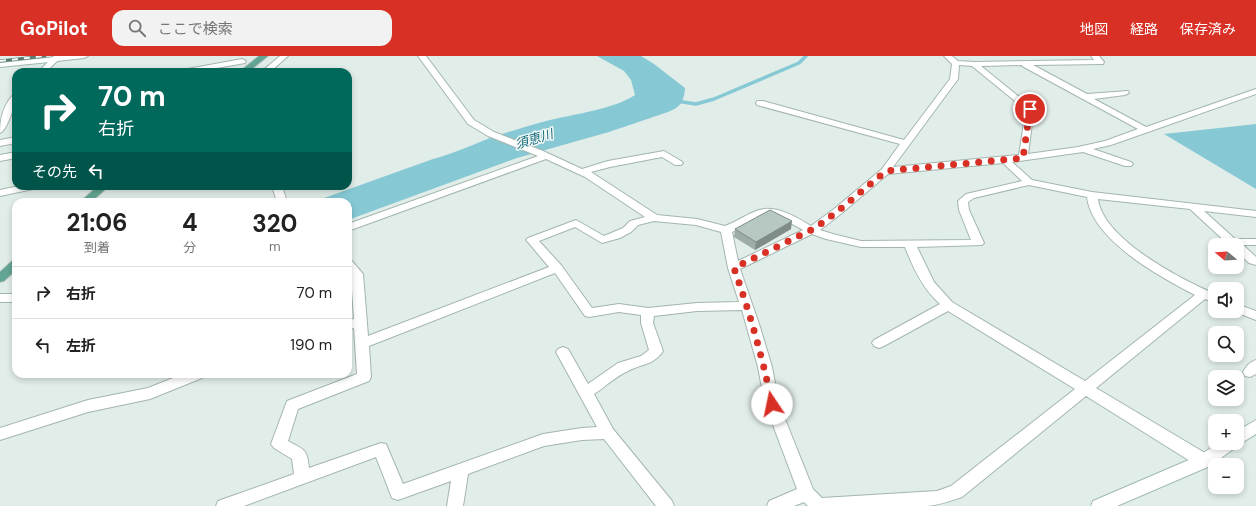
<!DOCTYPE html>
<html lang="ja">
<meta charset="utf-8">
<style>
body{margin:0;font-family:"DM Sans","Noto Sans JP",sans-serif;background:#f2f2f2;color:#222;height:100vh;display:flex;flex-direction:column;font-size:15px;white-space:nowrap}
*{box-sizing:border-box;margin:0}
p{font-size:13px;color:#767676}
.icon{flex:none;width:22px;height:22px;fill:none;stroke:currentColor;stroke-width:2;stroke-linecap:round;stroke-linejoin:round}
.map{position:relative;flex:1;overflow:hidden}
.sheet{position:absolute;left:12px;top:142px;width:340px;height:180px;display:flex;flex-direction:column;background:#fff;border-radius:12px;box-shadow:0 2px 6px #0003}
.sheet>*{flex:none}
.banner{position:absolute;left:12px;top:12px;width:340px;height:122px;border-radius:12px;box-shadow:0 2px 6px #0003;background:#00695c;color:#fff;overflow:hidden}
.needle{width:26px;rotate:288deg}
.buttons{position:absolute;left:1208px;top:182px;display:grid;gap:8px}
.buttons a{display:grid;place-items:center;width:36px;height:36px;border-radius:8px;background:#fff;box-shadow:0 2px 6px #0003;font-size:20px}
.pin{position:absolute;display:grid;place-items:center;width:34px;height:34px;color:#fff;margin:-17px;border:2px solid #fff;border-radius:50%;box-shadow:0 1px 4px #0007}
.me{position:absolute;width:44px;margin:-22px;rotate:349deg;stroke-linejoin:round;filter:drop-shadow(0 0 3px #0008)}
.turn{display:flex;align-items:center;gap:14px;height:84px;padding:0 20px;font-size:18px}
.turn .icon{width:52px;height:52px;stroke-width:2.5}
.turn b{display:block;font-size:28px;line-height:34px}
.then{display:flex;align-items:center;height:38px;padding:0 20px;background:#0003;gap:8px;font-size:15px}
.eta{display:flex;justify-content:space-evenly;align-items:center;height:68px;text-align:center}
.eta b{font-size:24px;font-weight:700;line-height:28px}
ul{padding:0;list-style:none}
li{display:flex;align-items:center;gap:12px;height:52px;padding:0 20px;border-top:1px solid #e0e0e0}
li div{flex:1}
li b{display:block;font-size:15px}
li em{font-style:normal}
header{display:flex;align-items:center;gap:24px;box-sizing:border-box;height:56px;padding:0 20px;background:#d93025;color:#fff}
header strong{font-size:19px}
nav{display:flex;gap:22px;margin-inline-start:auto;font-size:14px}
.search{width:280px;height:36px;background:#f2f2f2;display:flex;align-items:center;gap:10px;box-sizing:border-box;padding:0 14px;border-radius:12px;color:#767676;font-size:15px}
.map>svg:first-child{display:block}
.water{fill:#86c9d5}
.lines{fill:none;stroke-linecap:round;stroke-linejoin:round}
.stream{stroke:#86c9d5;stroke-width:3.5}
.street-casing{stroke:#a3b5af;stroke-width:2}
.secondary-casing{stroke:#9fb9b0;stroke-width:2}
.primary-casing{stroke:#c1c9c7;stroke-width:2}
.street{fill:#fff;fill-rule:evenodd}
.secondary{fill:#fff;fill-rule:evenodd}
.primary{fill:#63a594;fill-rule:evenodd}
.rail-casing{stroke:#5b7a72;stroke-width:3}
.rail{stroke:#f2f9f6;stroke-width:2;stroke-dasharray:6;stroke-linecap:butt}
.wall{fill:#9daca6}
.shaded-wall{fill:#7f8c87}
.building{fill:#b6c8c1;stroke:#7f8c87}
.route{stroke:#d93025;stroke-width:7;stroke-dasharray:0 12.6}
.labels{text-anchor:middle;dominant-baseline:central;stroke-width:3;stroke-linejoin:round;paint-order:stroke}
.far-water-label{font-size:13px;font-style:italic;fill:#176d7e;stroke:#f2f9f6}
</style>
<header>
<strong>GoPilot</strong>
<div class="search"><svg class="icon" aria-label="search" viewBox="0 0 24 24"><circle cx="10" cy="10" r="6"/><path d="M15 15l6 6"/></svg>ここで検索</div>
<nav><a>地図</a><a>経路</a><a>保存済み</a></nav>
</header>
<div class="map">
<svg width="1256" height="450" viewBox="0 0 1256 450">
<rect width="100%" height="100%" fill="#e1ede8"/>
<!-- water -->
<g class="water">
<path d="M597,0h44l13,8 31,24c-1,13 -4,19 -17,24l-59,20 -92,26 -169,62v-18h-35l120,-43c24,-6 46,-18 69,-25 16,-5 32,-10 48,-14 25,-6 64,-11 85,-25l-4,-15 -7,-9z"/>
<polygon points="1256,68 1256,133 1164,78"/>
</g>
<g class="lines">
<!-- stream -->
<polyline class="stream" points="676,45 696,48 714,43 799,7 806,0"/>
<defs>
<g id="street">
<polygon points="54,0 88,0 84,2 57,5 46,16 38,16"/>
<polygon points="280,0 288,0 270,16 261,16"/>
<path d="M418,0h8l48,64 20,12 49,19 39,18 26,-8 56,-10 17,10 2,2 -2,2h-6l-13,-8 -52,10 -19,5 66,43 40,4 28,7c11,-4 24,-13 34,-16 18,-5 37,7 52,16l23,-17 48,-40 18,-25 -143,-39 -1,-2 1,-2h6l141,39 46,-61 2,-15 -8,-8h8l6,5 16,1 120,-2 -3,-4h8l5,6 -1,2 -70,1 54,29 41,-3 1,2 -4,2 -31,4 52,28 110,-38v5l-145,51 -18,4 38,13 2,2 -2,2h-6l-42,-14 -71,10 20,18 60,12 164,19v6l-52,-6 31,28h21v6h-13l13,12v8l-7,-2 -12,-11v-7h-8l-39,-36 -92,-10c5,40 82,80 117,95v9l-10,-4 -109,89 114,68 2,5 -2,5 -6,2 -6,-2 -112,-70 -124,101c-12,4 -23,8 -35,9h-119l-4,-4 -10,4h-27l2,-5 28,-12 -32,-85 -7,-37 -16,-57 -45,1 -43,5 -1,7 10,28c-9,14 -22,13 -35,20 -12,5 -23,16 -34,23l19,35 59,72 2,5h-18l-52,-67 -22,1 -38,6 -76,28 -5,32h-16l4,-25 -53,19 -6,-2 -16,-41 -132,49h-28l2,-5 76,-27 -2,-15 -18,-11 -3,-4 16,-43 70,-27 -3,-46 -6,1v-9l6,-1 -3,-44 -3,-4v-11l4,1 11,13 5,62 181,-69 -21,-25 -2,-2 2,-2 48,-18 28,16 19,-8 7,-7 15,-4 -60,-40 -39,-18 -198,72v-7l190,-68 -50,-20 -20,-12zM959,9l13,1 54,44 -7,45 -126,12 65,-88zM1022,9v1l116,63 -33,12 -27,6 -50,7 6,-45 -53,-43zM1003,107l19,18 -56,13 -8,7 1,9 12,30 -110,1 -28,-7 -13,-4 22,-17 46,-39zM1029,129l58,12c5,43 73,80 108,98l-110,86 -133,-79 -18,-20 -17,-35 65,-2 2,-2 -15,-33 -1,-8 6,-4zM763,160c16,0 26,6 40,14l-65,31 -6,-29 14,-6zM654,165l42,4 25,7 7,36 11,34 -42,1 -49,5 -29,-4 -27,4 -31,-43 -22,-24 36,-14 27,16 18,-5 11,-6 7,-7zM812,178l14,5 35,8h44c8,21 18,42 35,57l-66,36 -2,3 2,3 5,2 5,-2 64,-35 127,78 -124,97 -14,5 -115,7 -9,-9 -34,-85 -7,-37 -12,-40 -20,-58zM555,217l30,43 4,1 30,-5 22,3v8l8,27 -8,6 -23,7 -30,21 -20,-35 -5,-2 -5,2 -2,3 41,75 -15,1 -39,6 -140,50 -17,-40 -5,-1 -72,25c-2,-20 -5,-18 -21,-27l10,-32 71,-28 2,-4 -2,-31z"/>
<polygon points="242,3 246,5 245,7 194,16 178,16 182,14"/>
<path d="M13,39h3c0,7 -9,36 -16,38 0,-15 3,-27 13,-38z"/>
<polygon points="16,81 16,87 0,90 0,84"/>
<polygon points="16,96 16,102 0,105 0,99"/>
<polygon points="19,130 39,130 38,132 0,140 0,134"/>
<polygon points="272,130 282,130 287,146 277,146"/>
<rect x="0" y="238" width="16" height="8"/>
<polygon points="1237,248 1256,255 1256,264 1233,255 1237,255"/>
<path d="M1256,304v14l-6,3 -5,-1 -2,-4c3,-6 7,-10 13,-12z"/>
<polygon points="183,318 204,318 202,322 150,343 88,356 0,384 0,372 88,344 148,332"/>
</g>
<g id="secondary">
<polygon points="56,1 59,1 59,5 0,11 0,7"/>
<polygon points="1256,364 1256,378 1238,389 1236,391 1210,410 1117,450 1091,450 1093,445 1198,400 1219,387 1237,387 1237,375"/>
</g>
<g id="primary">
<polygon points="259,0 268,0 248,16 239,16"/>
<polygon points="98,130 109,130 91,146 80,146"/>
<polygon points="16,204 16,214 4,225 0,226 0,216 12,205"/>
</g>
</defs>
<!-- street casing -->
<use href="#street" class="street-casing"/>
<!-- secondary casing -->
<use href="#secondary" class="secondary-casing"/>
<!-- primary casing -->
<use href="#primary" class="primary-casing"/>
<!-- street -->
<use href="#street" class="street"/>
<!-- secondary -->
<use href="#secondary" class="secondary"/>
<!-- primary -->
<use href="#primary" class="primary"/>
<defs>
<polyline id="rail" points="0,5 45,0"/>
</defs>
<!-- rail casing -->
<use href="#rail" class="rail-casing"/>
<!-- rail -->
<use href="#rail" class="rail"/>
</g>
<!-- wall -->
<polygon class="wall" points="735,173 791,173 755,194 734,181"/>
<!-- shaded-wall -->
<polygon class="shaded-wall" points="792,165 791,173 755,194 756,186"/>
<!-- building -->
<polygon class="building" points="770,154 792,165 756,186 735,173"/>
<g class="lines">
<!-- route -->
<path class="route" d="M772,348c-10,-49 -22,-90 -38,-136l81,-40 23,-17 48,-40 137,-13 7,-49"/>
</g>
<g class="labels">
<!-- far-water labels -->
<g class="far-water-label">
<text transform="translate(534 83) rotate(-17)">須恵川</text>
</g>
</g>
</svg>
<div class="buttons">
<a><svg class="needle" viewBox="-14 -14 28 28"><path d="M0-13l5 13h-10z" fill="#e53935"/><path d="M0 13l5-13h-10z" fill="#767676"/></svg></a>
<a><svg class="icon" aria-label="sound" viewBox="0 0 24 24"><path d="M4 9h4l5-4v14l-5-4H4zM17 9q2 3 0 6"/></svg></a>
<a><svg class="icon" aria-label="search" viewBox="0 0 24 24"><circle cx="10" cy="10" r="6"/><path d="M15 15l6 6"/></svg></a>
<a><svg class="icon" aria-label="layers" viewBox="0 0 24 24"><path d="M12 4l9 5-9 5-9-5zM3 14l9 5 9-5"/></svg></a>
<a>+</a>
<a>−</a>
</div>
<div class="pin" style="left:1030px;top:53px;background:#d93025"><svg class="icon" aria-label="arrive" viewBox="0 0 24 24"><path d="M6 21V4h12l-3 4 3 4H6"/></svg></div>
<svg class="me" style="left:772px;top:348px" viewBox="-20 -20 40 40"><circle r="19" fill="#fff"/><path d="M0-13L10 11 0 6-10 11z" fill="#d93025"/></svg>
<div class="banner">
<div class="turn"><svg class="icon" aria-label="right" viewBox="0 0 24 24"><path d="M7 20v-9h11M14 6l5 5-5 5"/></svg><div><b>70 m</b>右折</div></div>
<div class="then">その先<svg class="icon" aria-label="left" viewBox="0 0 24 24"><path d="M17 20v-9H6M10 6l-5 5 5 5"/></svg></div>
</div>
<section class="sheet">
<div class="eta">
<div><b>21:06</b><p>到着</p></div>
<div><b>4</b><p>分</p></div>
<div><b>320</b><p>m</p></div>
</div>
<ul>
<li><svg class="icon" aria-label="right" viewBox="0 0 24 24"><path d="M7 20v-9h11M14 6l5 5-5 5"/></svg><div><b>右折</b></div><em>70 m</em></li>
<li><svg class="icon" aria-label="left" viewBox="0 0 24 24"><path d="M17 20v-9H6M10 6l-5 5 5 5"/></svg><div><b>左折</b></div><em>190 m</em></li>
</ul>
</section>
</div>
